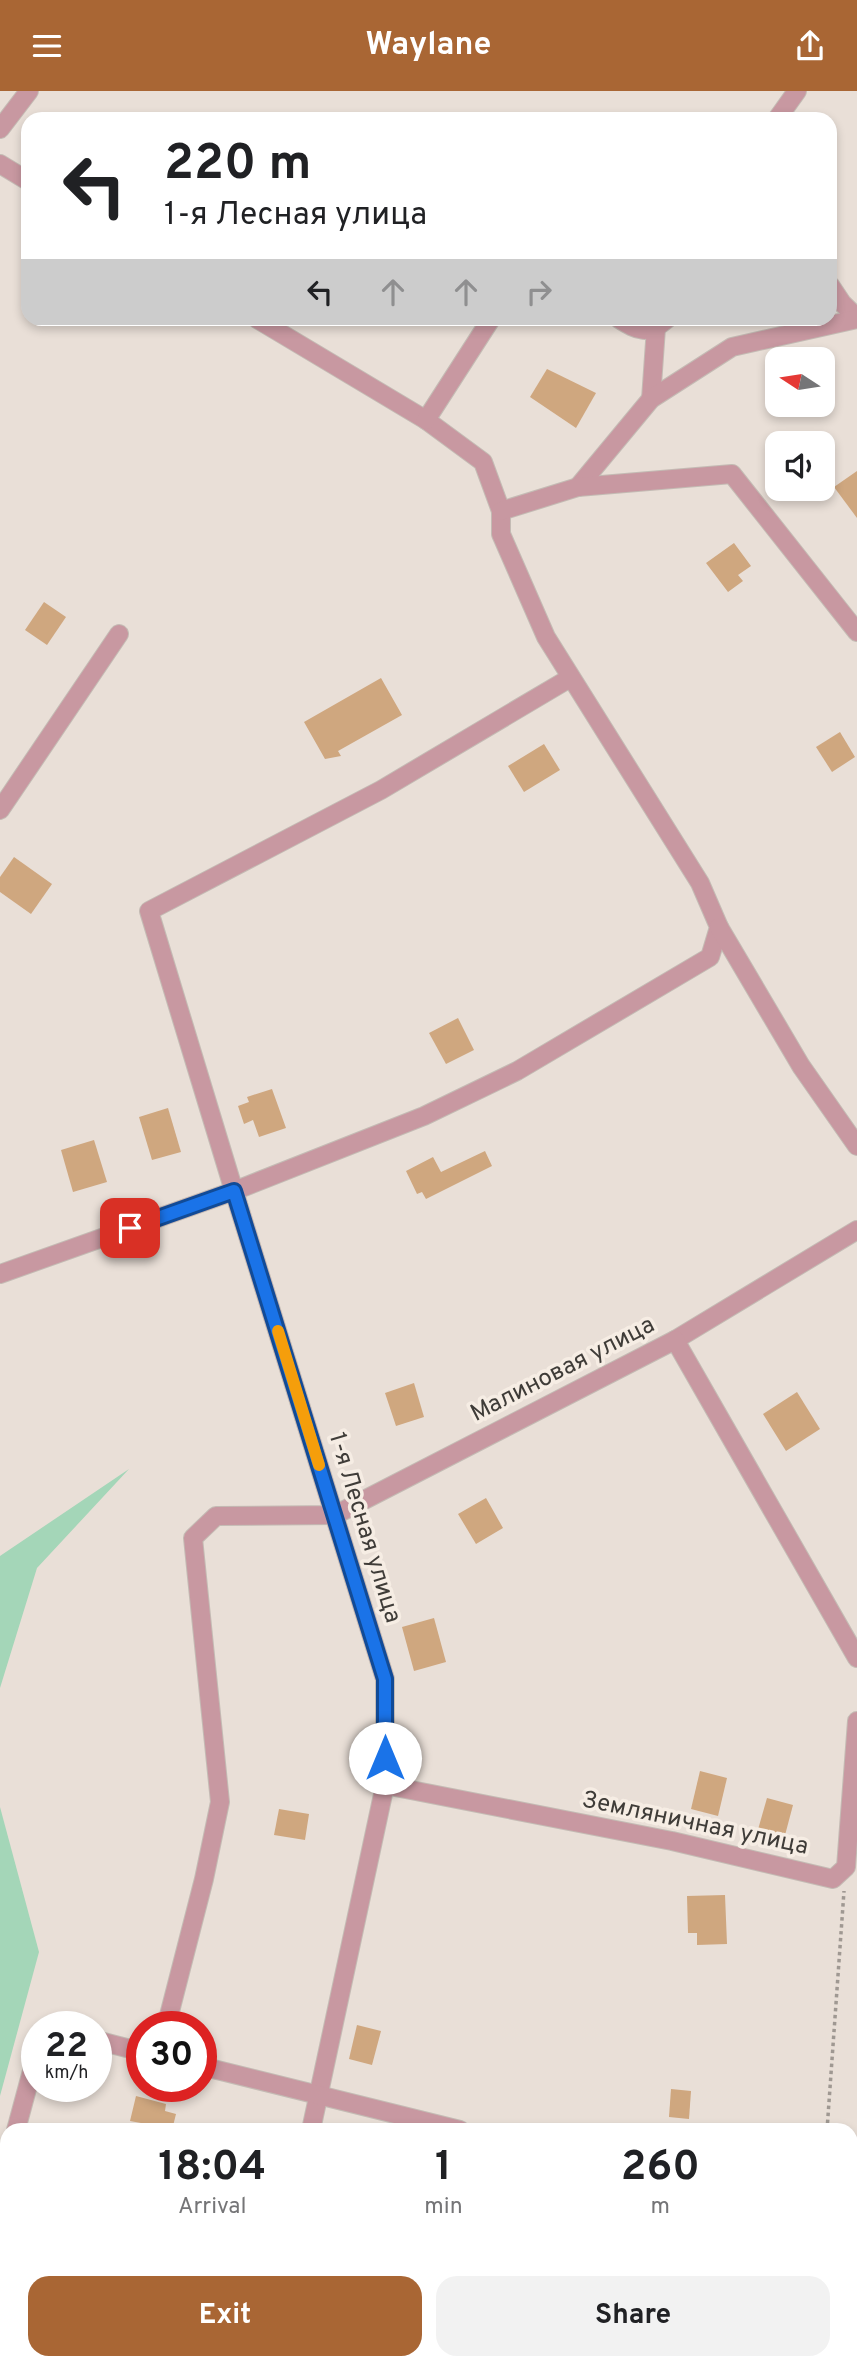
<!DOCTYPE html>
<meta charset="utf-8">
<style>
body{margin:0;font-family:Overpass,sans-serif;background:#f2f2f2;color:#202124;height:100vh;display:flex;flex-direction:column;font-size:26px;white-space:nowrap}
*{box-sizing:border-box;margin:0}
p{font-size:23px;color:#757577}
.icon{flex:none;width:38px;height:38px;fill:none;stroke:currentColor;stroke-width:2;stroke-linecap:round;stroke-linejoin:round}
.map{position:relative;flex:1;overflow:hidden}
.panel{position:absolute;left:0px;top:2032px;width:858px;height:247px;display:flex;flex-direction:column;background:#fff;border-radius:21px 21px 0 0;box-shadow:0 4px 10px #0003}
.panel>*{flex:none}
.guide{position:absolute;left:21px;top:21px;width:816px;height:214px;border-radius:21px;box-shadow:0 4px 10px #0003;background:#fff;color:#202124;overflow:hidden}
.needle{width:46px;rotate:282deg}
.buttons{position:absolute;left:765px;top:256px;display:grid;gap:14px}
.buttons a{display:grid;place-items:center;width:70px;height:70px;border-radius:14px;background:#fff;box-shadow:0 4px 10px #0003;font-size:35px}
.speed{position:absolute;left:21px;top:1920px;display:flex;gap:14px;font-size:35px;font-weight:700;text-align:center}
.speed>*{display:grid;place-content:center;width:91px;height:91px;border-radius:50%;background:#fff;box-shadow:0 4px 10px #0003;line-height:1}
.speed small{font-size:18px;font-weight:400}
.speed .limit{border:10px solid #d22;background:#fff;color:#111}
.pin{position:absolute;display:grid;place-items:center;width:60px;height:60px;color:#fff;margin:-30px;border-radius:14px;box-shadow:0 4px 10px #0006}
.me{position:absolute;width:77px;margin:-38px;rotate:0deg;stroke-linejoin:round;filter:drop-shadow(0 0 5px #0008)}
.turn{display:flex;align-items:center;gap:24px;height:147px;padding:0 28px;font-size:32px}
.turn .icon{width:91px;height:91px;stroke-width:2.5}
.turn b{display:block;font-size:49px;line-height:60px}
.lanes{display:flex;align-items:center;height:66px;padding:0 28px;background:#0003;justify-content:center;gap:35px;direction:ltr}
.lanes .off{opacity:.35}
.eta{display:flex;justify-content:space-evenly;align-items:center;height:119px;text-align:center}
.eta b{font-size:42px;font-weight:700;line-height:49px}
.button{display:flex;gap:14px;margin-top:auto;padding:14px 28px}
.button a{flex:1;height:80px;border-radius:21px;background:#a96634;color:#fff;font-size:28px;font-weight:700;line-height:80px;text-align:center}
.button a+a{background:#f2f2f2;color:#202124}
header{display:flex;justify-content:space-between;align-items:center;height:91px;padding:0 28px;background:#a96634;color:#fff;font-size:32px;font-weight:700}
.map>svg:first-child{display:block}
.green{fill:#a4d6b8}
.building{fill:#cfa77f}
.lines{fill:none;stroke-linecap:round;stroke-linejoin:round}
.minor-casing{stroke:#c4bbb4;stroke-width:20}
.path{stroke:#9f9892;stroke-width:3.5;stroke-dasharray:3.5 3.5;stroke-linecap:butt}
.minor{stroke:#c898a1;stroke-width:18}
.route-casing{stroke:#114b97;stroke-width:18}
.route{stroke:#1a73e8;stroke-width:12}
.slow{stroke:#f59e0b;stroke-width:12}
.labels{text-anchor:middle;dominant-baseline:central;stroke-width:7;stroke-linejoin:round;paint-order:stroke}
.street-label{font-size:24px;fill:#3f3c38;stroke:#f6ede4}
</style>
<header><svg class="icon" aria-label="menu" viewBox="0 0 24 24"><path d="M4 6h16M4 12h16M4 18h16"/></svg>Waylane<svg class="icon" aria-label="share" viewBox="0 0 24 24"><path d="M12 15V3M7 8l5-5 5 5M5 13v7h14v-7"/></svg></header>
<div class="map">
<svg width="857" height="2278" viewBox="0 0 857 2278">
<rect width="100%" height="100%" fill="#e9dfd7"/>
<!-- green -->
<g class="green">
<polygon points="129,1378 37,1477 0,1597 0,1465"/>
<polygon points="0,1716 39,1861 0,2005"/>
</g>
<!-- building -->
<g class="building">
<polygon points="547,278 596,302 576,337 530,306"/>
<polygon points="857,380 857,427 834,396"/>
<polygon points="734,452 751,475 738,484 743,490 728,501 706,472"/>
<polygon points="44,511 66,526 47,554 25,539"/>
<polygon points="381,587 402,624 338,660 341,665 325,668 304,631"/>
<polygon points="840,641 855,666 832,681 816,656"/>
<polygon points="544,653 560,679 524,701 508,675"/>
<polygon points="14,766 52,793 31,823 0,801 0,786"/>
<polygon points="458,927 474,959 446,973 429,942"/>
<polygon points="272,998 286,1037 259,1046 253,1029 244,1033 238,1015 249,1011 247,1006"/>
<polygon points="168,1017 181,1061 152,1069 139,1026"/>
<polygon points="94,1049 107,1091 73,1101 61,1059"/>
<polygon points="485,1060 492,1075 426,1108 422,1101 417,1103 406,1080 433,1066 441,1081"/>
<polygon points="414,1292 424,1326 396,1335 385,1302"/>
<polygon points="797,1301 820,1338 786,1360 763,1323"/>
<polygon points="486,1407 503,1437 476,1453 458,1423"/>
<polygon points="434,1527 446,1571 414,1580 402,1536"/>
<polygon points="700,1680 727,1687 718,1725 691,1718"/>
<polygon points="767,1707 793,1714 784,1748 757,1742"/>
<polygon points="279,1718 309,1723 305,1749 274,1744"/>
<polygon points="725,1804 727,1853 697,1854 697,1842 688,1842 687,1805"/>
<polygon points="357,1934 381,1940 372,1974 349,1968"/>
<polygon points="671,1998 691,2000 689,2028 669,2026"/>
<polygon points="136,2005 166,2013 165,2020 176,2023 172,2039 140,2039 141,2032 130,2030"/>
</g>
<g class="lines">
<defs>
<g id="minor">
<polyline points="777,28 797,0"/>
<polyline points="0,38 29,0"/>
<polyline points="0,73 28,90"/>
<polyline points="830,194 842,212 857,227"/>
<polyline points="257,228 426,329 483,371 501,420 501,443 546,546 700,792 719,836 710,866 517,980 424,1025 234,1100 149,820 381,699 570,587"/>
<path d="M619,228c19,12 29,17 48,0"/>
<polyline points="651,308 656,237"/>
<polyline points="426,329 491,228"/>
<polyline points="578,396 651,308 732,256 857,228"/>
<polyline points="501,420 578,396 732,383 857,541"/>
<polyline points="0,719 119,543"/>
<polyline points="719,836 801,975 857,1055"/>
<polyline points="0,1183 234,1100 385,1588 385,1694 311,2039"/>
<polyline points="675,1249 857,1139"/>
<polyline points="385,1694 672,1750 833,1788 846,1776 857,1630"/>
<polyline points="166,1936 204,1788 220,1711 193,1447 216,1425 335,1424 675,1249 857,1567"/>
<polyline points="96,1949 142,1961"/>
<polyline points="201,1975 460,2039"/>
<polyline points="16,2039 37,1961"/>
<polyline points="0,2100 7,2073"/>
<polyline points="0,2258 7,2260"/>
<polyline points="53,2272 80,2278"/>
<polyline points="254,2278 256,2272"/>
</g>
</defs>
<!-- minor casing -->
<use href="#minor" class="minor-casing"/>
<!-- path -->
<g class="path">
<polyline points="827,2039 844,1800"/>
<polyline points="850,2114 857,2115"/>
</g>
<!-- minor -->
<use href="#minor" class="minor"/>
</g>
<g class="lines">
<defs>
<polyline id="route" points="130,1137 234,1100 385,1588 385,1667"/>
</defs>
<!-- route casing -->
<use href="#route" class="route-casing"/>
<!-- route -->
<use href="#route" class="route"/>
<!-- slow -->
<polyline class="slow" points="278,1240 319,1374"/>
</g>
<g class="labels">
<!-- street labels -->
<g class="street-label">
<text transform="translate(563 1279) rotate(-27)">Малиновая улица</text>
<text transform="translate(364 1437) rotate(73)">1-я Лесная улица</text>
<text transform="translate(695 1733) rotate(12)">Земляничная улица</text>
</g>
</g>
</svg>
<div class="buttons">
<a><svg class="needle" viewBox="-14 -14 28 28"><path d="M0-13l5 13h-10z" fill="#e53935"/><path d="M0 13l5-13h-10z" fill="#757577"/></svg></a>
<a><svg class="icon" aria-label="sound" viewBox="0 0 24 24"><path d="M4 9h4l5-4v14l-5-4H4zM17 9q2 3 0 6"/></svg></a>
</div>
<div class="speed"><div>22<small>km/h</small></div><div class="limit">30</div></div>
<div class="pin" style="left:130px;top:1137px;background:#d93025"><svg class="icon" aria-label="arrive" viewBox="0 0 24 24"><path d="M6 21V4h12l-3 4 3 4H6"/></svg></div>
<svg class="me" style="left:385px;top:1667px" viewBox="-20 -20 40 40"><circle r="19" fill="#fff"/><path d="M0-13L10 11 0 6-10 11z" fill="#1a73e8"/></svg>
<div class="guide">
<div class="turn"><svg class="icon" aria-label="left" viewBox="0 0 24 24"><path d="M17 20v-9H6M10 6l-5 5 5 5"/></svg><div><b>220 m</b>1-я Лесная улица</div></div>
<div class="lanes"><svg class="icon" aria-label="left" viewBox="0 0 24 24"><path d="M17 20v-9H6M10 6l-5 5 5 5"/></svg><svg class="icon off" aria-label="ahead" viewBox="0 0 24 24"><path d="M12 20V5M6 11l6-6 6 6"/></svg><svg class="icon off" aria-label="ahead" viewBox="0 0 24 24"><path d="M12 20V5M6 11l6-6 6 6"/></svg><svg class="icon off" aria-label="right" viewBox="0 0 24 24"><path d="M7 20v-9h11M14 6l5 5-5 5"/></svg></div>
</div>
<section class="panel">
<div class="eta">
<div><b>18:04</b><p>Arrival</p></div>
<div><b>1</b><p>min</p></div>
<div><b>260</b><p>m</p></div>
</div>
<div class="button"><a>Exit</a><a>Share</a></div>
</section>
</div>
